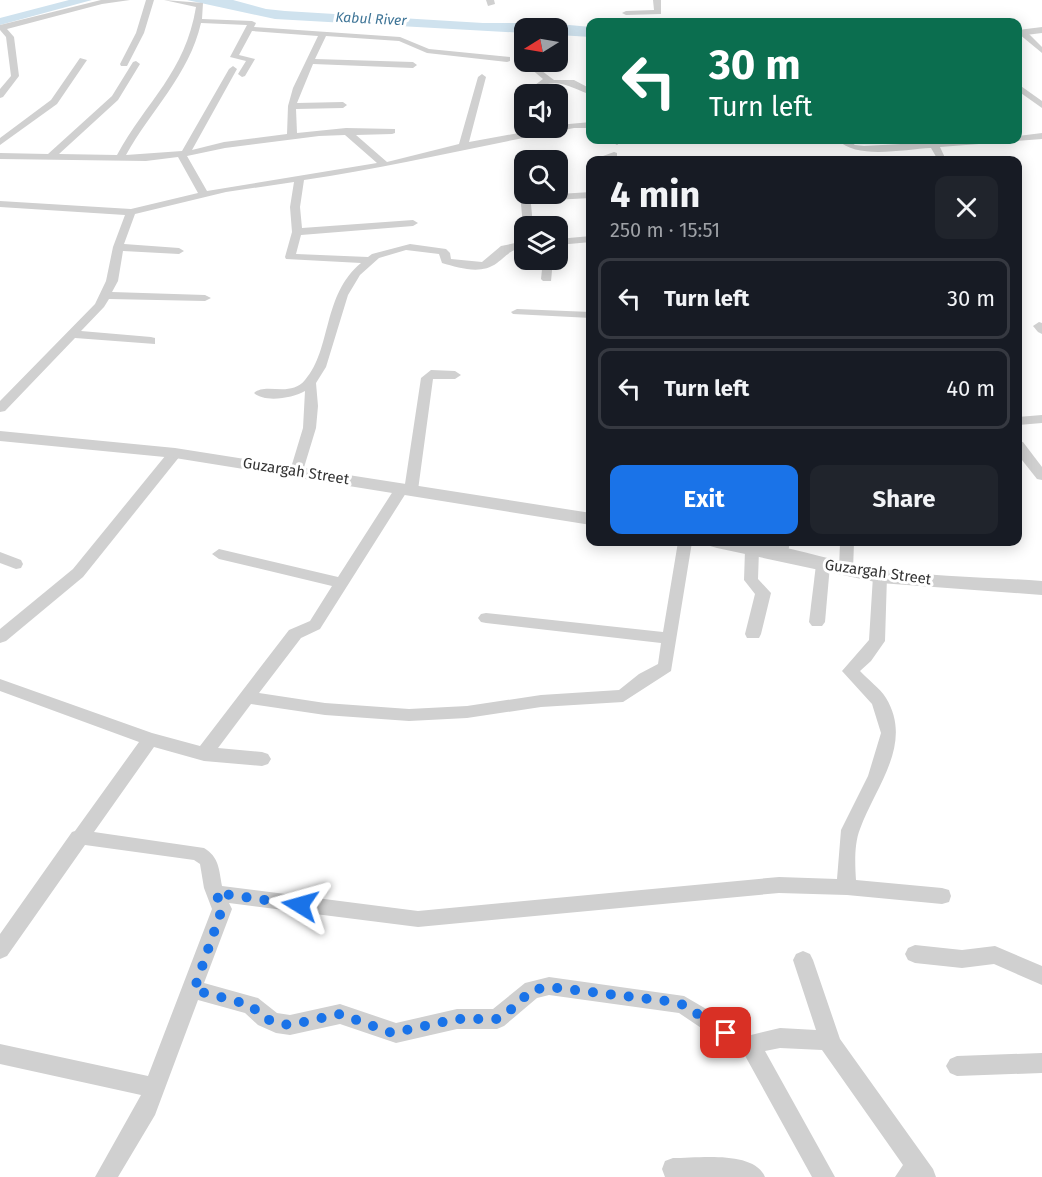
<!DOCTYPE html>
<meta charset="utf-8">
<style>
body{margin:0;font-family:"Fira Sans",sans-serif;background:#20242c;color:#f1f3f6;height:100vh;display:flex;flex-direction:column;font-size:22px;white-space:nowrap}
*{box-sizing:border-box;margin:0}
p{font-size:20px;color:#9ea1a6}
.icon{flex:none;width:33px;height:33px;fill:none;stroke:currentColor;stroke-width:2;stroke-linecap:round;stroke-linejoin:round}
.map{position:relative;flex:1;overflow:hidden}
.details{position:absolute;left:586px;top:156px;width:436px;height:390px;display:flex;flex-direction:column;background:#171b24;border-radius:12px;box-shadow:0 3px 15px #0003}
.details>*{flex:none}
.guide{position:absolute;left:586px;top:18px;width:436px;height:126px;border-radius:12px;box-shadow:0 3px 15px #0003;background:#0b6e4f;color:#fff;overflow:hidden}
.needle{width:39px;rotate:259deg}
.fabs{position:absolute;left:514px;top:18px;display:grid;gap:12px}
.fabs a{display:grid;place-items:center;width:54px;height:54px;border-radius:12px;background:#171b24;box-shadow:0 3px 15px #0003;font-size:30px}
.pin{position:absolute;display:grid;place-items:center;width:51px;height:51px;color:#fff;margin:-26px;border-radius:12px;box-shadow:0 3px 9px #0006}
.me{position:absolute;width:66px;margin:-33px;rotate:278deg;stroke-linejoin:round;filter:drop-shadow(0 0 4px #0008)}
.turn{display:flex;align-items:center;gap:21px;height:126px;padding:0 24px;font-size:27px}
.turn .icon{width:78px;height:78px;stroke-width:2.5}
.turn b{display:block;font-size:42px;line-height:51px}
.round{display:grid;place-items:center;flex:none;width:63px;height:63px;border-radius:12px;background:#20242c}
.summary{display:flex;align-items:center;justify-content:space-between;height:102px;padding:0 24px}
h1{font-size:36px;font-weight:700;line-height:45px}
.action{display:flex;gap:12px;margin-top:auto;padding:12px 24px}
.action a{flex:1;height:69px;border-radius:12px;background:#1a73e8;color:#fff;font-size:24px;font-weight:700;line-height:69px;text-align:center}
.action a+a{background:#20242c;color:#f1f3f6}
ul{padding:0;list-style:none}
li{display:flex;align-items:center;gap:18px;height:81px;margin:0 12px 9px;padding:0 12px;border:3px solid #363941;border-radius:12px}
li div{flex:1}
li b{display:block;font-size:22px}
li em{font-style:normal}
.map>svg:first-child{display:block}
.water{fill:#cfe2ee}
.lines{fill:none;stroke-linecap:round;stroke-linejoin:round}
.minor{fill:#d0d0d0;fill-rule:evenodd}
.tertiary{fill:#d0d0d0;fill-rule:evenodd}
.route{stroke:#1a73e8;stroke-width:10;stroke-dasharray:0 18}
.labels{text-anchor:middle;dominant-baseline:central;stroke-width:6;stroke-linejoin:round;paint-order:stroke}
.far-water-label{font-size:14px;font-style:italic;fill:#3f7597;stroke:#fff}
.street-label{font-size:15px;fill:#333;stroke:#fff}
</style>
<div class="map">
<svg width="1042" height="1177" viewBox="0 0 1042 1177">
<rect width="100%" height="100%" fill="#fff"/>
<!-- water -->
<g class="water">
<polygon points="69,0 92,0 0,25 0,18"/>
<polygon points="187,0 233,0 266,9 285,11 483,23 547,23 591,27 591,37 558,35 558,28 525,28 525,33 275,19"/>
</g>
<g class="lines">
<!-- minor -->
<g class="minor">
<polygon points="101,0 130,0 102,4 7,29 14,37 19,76 3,97 0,98 0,89 11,76 6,37 0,30 0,25"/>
<polygon points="146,0 154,0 144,33 127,66 121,66 120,64 136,33"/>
<path d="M164,0l39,3 -1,16 50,2 4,2 -2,4 146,10 29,12 81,8v4l-3,1 -80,-9 -28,-12 -73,-5 -11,23 98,3 4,3 -4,3 -100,-4 -16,39 46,-1 4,3 -4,3 -47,1 1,24 49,-5 49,1v4l-3,1 -36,1 31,27 72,-18 19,-67 4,-3 4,3 -17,65 77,-14h12v-3l33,-3v6h-17c-90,17 -179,38 -270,52l-4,27 2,21 111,-8 5,3 -5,3 -112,9 -5,19 72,3 4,-3 38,-10 36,5 4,4 1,6 31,3 19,-16 24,-5v6c-17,4 -15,6 -28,16 -16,12 -37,5 -55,0l-3,-9 -33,-4 -27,8 -19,17 -12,20 -22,72 -10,16 2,23 -2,22 -14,46h-10l-2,-3 13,-43 2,-37c-12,7 -40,12 -51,2 12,-11 36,5 51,-13 27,-31 17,-85 56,-117l-75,-4 -1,-2 7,-25 -2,-25 4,-25 -68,10 -91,22 -11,30 55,4 5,3 -5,3 -56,-3 -5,30 -6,11 93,3 6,3 -6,3 -96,-2 -5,8 -23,24 70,6 4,1v6l-80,-6 -70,73 -5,1v-11l95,-97 11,-23 7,-34 12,-32 -125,-8v-6l131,8 67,-16 -20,-36 -32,4 -146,-2v-6l48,1 64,-58 21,-34 3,-1 4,3 -22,36 -59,54 58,1c30,-55 68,-82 79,-148zM201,23l46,2 -17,32 16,4 -8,13 4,3 3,-1 10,-17 -16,-4 13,-24 66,5 -25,52 -5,18 -1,28 -63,8 -32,8 45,-81 -4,-3 -4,3 -47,82 -56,4c25,-45 63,-80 75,-132zM345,135l32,28 -170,28 -20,-35 38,-8 94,-12z"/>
<polygon points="486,0 494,0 495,4 488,6"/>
<polygon points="653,0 661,0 661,14 626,15 622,13 626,11 654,10"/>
<polygon points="1019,30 1025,30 1042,47 1042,53 1019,34"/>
<polygon points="80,58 87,60 57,104 0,145 0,138 51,100"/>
<path d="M534,65l20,15h20l17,9v6c-15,-5 -32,-17 -48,-9l-1,8h-8l1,-9 8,-6 -13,-11z"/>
<polygon points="1018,84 1042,101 1042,108 1018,91"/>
<path d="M1042,133v6l-102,8 6,13h-8l-7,-12c-26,1 -74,12 -93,-8h10l7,5 9,1 111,-6h43v-4z"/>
<polygon points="614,140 623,140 617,145 612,142"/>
<polygon points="614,152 617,153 617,157 606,160 592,160"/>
<polygon points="591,192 591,198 534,201 531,204 533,226 525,226 525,228 523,226 521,204 527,196"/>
<polygon points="591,236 591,242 558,245 558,239"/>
<polygon points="543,260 553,260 551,281 543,281 541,279"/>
<polygon points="517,309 591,312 591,318 513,314 511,312"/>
<polygon points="1039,322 1042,323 1042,334 1038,332 1033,326"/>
<path d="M431,370l24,1 6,4 -6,4h-22l-15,111 -7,4 -5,-1 -86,136 -19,9 -42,55 66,10 84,6 58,-3 74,-11 78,-5 20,-16 19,-10 3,-21 -175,-20 -5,-1 -3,-4 3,-4 5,-1 177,19 15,-90h14l-21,129 -48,31 -82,5 -74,11 -58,3 -84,-6 -74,-11 -33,44 44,4 6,2 3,5 -3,5 -6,2 -58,-5 -50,-14 -60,85 110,16c15,9 15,21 18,38l196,25 361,-34 58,2 4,-49 27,-54 13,-43 -9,-29 -30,-33 27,-31 4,-64 7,-5 5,1 2,4 -2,65 -14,20 -11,10c8,9 20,17 26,27 28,46 -11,89 -26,131 -6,15 -5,35 -4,51l86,8 7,2 2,6 -2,6 -7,2 -95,-9 -68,-2 -361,34 -189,-24 3,6 -28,74 54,15 19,15 13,2 50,-11 56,19 61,-14h36l32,-26 24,-6 135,19 67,39 29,-7 36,2 -23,-70 3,-6 7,-3 7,3 3,6 27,79 93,130 3,8h-41l8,-12 -81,-115 -42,-2 -15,3 70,126h-23l-69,-125 -24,-12 -40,-27 -130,-18 -12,3 -33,28 -7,3h-40l-61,14 -56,-19 -50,11 -14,-2 -18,-8 -13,-12 -47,-13 -43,115 -37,62h-23l46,-82 -141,-31v-20l148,32 64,-167 -8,-21 -4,-24 -6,-4 -109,-15 -78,111 -7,3v-25l72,-102 3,-1 64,-89 -139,-51v-12l152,54 48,13 89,-116 21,-9 22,-35 -113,-27 -7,-5 7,-5 119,28 59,-92 8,-1 16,-106z"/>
<polygon points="1042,415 1042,423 1018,425 1018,417"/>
<polygon points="1018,441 1023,442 1042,467 1042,480 1037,479 1018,455"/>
<polygon points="175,449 182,453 180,456 83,577 6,641 0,643 0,629 73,569 170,450"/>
<polygon points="776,542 790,542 787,557 777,557 775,554"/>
<polygon points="840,542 854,542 853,570 846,575 839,570"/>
<polygon points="752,545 759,550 758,579 771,593 761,634 759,638 747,638 745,634 755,594 744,580 745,550"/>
<polygon points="0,552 21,560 23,564 21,568 16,569 0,563"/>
<polygon points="823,560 830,565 825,622 822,626 812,626 809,622 816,565"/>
<polygon points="915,945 962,950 995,946 1042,966 1042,985 994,964 962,968 915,963 908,960 905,954 908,948"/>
<polygon points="1042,1053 1042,1073 957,1076 950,1073 946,1066 950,1059 957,1056"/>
<path d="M673,1158c25,0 81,-8 92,19h-100l-3,-8 3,-8z"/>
</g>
<!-- tertiary -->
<g class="tertiary">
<polygon points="1042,27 1042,33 1018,36 1018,30"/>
<polygon points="0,431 175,448 591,513 591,525 175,458 0,441"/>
<path d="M708,542c56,-7 114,18 170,27 52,8 111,8 164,12v14l-162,-12 -163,-35 -7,-2z"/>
</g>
</g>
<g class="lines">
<!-- route -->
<polyline class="route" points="300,905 216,893 222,909 194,990 250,1005 265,1018 276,1023 290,1025 340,1014 392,1033 457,1019 497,1019 505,1015 532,990 549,987 666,1001 684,1005 726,1033"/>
</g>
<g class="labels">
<!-- far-water labels -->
<g class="far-water-label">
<text transform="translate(371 19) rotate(3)">Kabul River</text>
</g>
<!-- street labels -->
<g class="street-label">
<text transform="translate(296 471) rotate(9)">Guzargah Street</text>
<text transform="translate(878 572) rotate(8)">Guzargah Street</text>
</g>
</g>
</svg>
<div class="fabs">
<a><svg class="needle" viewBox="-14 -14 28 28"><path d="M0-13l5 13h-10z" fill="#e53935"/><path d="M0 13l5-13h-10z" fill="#9ea1a6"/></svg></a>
<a><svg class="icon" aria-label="sound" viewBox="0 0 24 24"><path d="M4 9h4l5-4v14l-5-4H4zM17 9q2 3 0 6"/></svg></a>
<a><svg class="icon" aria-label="search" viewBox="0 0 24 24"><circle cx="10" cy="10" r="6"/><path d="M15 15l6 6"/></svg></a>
<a><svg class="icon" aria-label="layers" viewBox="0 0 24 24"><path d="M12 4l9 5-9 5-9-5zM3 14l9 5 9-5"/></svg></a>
</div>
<div class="pin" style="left:726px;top:1033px;background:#d93025"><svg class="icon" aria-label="arrive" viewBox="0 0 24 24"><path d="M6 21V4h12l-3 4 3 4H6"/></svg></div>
<svg class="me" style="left:300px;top:905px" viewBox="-20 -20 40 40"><path d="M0-17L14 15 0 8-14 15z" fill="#1a73e8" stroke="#fff" stroke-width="4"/></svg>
<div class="guide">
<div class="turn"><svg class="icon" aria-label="left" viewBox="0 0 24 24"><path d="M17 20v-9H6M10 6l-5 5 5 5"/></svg><div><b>30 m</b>Turn left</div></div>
</div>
<section class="details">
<div class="summary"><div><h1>4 min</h1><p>250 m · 15:51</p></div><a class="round"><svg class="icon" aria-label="close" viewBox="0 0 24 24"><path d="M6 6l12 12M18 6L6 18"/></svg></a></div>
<ul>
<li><svg class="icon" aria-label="left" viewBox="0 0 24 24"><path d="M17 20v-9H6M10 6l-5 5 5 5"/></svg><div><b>Turn left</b></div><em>30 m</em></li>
<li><svg class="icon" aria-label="left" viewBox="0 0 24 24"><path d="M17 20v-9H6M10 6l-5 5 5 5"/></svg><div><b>Turn left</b></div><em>40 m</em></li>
</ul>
<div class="action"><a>Exit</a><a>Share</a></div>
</section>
</div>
